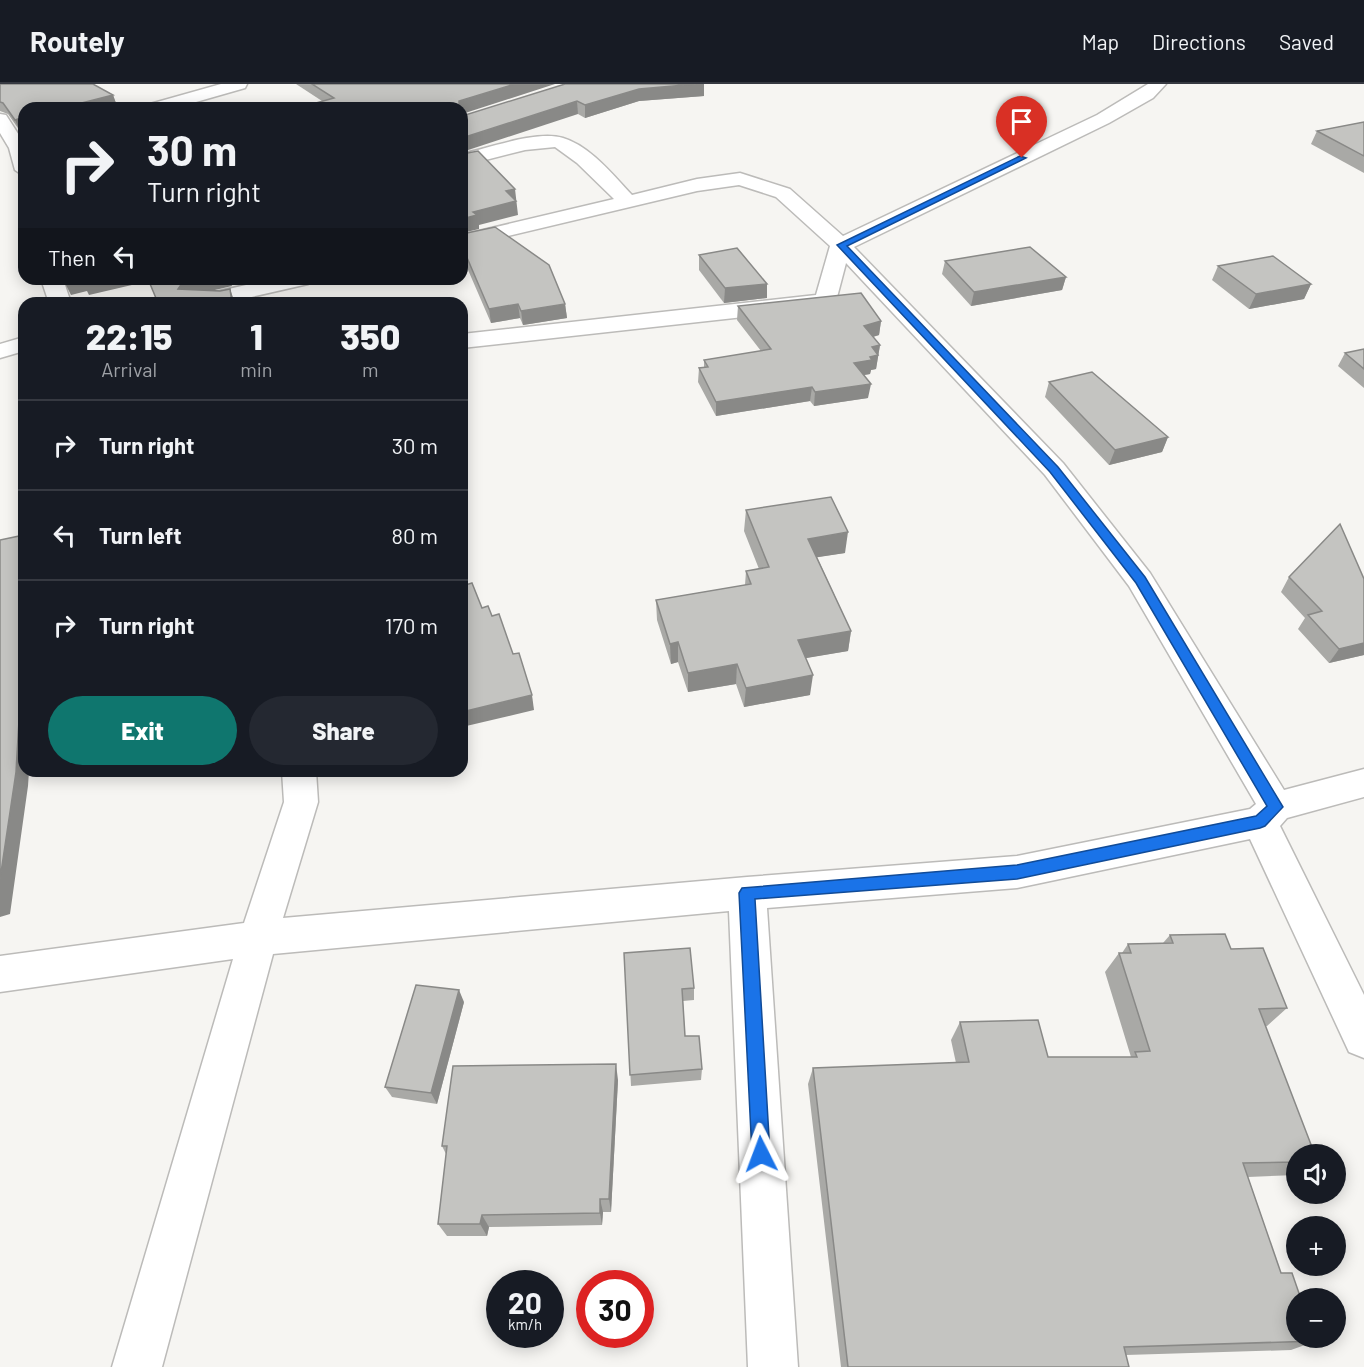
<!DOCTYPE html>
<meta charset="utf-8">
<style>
body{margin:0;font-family:Barlow,sans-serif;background:#242831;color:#f1f3f6;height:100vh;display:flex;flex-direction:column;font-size:22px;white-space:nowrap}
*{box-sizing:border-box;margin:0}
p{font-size:20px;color:#9ea1a6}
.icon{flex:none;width:33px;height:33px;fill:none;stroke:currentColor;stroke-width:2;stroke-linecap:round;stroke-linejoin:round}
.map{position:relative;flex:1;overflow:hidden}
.panel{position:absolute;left:18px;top:213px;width:450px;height:480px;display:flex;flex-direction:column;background:#171b24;border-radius:18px;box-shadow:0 3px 15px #0003}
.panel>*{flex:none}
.hud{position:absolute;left:18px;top:18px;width:450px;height:183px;border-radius:18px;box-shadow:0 3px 15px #0003;background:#171b24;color:#f1f3f6;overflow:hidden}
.controls{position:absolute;left:1286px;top:1060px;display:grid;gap:12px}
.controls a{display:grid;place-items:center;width:60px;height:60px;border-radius:50%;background:#171b24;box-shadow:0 3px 15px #0003;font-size:30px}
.speed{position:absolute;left:486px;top:1186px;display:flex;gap:12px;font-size:30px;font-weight:700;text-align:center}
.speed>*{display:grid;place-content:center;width:78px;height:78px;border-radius:50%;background:#171b24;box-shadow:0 3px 15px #0003;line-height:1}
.speed small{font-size:15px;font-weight:400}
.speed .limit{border:9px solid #d22;background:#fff;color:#111}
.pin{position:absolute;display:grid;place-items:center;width:51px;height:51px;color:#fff;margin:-62px -26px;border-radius:50% 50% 50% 0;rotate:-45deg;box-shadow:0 0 6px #0007}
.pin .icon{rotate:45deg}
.me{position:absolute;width:66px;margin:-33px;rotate:357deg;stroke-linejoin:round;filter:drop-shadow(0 0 4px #0008)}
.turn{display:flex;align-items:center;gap:21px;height:126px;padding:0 30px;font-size:27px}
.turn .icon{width:78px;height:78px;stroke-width:2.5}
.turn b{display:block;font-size:42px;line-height:51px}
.then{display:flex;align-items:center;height:57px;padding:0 30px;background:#0003;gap:12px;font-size:22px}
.eta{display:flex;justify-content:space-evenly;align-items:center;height:102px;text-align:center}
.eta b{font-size:36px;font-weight:800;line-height:42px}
.primary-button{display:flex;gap:12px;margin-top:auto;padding:12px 30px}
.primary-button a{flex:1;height:69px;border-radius:36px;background:#0f766e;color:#fff;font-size:24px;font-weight:800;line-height:69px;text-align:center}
.primary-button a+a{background:#242831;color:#f1f3f6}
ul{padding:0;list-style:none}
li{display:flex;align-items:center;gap:18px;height:90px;padding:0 30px;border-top:2px solid #363941}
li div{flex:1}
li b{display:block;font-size:22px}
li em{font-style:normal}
header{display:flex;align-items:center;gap:36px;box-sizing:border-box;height:84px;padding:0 30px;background:#171b24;border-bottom:2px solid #363941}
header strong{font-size:28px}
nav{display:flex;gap:33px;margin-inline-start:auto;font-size:21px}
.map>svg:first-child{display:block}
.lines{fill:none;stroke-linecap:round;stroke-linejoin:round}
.minor-casing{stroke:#bcbbb9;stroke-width:3}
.minor{fill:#fff;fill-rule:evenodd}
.wall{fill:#a9a9a6}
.shaded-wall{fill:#898987}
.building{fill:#c4c4c1;stroke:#898987;stroke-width:1.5}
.route{fill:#1a73e8;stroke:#114b97;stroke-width:1.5}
</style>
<header>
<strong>Routely</strong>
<nav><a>Map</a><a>Directions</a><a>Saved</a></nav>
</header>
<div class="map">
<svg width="1364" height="1283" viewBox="0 0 1364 1283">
<rect width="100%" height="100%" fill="#f6f5f2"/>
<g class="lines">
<defs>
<g id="minor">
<polygon points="221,0 247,0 245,4 175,24 147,24 150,20"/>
<path d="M1148,0h18l-13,14 -44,25 -255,124 209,216 87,110 134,217 80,-21v28l-77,21 -7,8 84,169v63l-15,-6 -99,-213 -233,49 -250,20 31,459h-50l-19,-456 -456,43 -111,413h-50l121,-408 -233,33v-36l244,-33 40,-121 -2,-31h34l2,31 -35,116 464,-41 270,-21 233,-47 6,-5 -127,-218 -84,-111 -199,-212 -10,38 -3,5 -8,2 -363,40v-14l354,-39 14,-49 -54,-49 -37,-12 -42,6 -235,56v-12l152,-36 -37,-36 -22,-16 -30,3 -63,16v-12c27,-6 75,-24 101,-16 27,8 50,37 69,57l65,-16 43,-6 50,16 53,47 254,-121z"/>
<polygon points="0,30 6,31 24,59 24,92 15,86 9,64 0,49"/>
<polygon points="41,195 63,195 71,219 49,219"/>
<polygon points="272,195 311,195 308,200 225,219 186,219 189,214"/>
<polygon points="24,253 24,267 0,274 0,260"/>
</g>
</defs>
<!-- minor casing -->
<use href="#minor" class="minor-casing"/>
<!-- minor -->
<use href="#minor" class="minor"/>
</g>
<!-- wall -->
<g class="wall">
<polygon points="0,0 113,11 117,22 24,24 24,46 20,47 8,30 0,27"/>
<polygon points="296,0 555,0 322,17"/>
<polygon points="565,0 704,12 639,17 585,34 578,30"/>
<polygon points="1364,38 1364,89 1311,60 1317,47"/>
<polygon points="462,150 565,220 567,234 523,241 520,234 491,239 462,172"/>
<polygon points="699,171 767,200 767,214 724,219 699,186"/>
<polygon points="945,177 1066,193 1062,206 971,222 942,190"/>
<polygon points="1218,182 1311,200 1304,215 1249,225 1212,196"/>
<polygon points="738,222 881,237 879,251 873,253 880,261 876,285 871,286 870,290 864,291 868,314 814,322 810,317 716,332 698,298 699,284 704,284 704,276 761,267 737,236"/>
<polygon points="1364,265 1364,304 1338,282 1345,269"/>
<polygon points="1049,298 1168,353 1162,368 1109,381 1045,313"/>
<polygon points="746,426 845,469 817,473 851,547 848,567 805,574 810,611 744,623 736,600 688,608 678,578 671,580 657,536 656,516 745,501 746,487 759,485 744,447"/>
<polygon points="1289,493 1364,495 1364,571 1329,579 1298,545 1305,534 1281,508"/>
<polygon points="1170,851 1231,865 1287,924 1267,942 1266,942 1296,1071 1296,1091 1248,1093 1281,1189 1316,1257 1291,1266 1126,1271 1129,1283 841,1283 808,1000 813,984 956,979 951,956 960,938 1048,973 1131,973 1105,888 1119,869 1122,869 1128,860 1163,859"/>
<polygon points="624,869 694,904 694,916 683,917 685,952 702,985 701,996 631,1002"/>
<polygon points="464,918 437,1020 392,1013 385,1003"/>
<polygon points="618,996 611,1128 603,1128 602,1141 489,1143 487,1152 447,1152 438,1140 446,1070 442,1062"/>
</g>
<!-- shaded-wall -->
<g class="shaded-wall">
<polygon points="515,0 555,0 462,30 462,24 459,24 459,17"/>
<polygon points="696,0 704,0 704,12 639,17 585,34 585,21 639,5"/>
<polygon points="113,11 117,22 110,24 62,24"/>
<polygon points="577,17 578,30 462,68 462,54"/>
<polygon points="24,33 24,46 20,47 15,36"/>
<polygon points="515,105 518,131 479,141 479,145 462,149 462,135 506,107"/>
<polygon points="1066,193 1062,206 971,222 974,208"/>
<polygon points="71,195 148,195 149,197 89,211 87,207 71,211 64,197"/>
<polygon points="195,195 230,195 232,202 189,212 178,205 183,198"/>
<polygon points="767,200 767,214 724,219 725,204"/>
<polygon points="1311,200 1304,215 1249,225 1256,210"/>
<polygon points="230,205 235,219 232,219"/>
<polygon points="518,220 520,234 491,239 489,225"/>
<polygon points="565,220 567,234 523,241 521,227"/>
<polygon points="881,237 879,251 862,256 864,242"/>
<polygon points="880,261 876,285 871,286 870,290 852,293 854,279 872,263"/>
<polygon points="871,300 868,314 814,322 815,308"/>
<polygon points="812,303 810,317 716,332 716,318"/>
<polygon points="1168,353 1162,368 1109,381 1115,366"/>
<polygon points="848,448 845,469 806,475 808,455"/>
<polygon points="851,547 848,567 795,576 798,556"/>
<polygon points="678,558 678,578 671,580 670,560"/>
<polygon points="1364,559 1364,571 1329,579 1339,565"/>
<polygon points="737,580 736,600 688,608 688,589"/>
<polygon points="24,584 24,687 29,687 28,702 10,830 0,833 0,795 22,585"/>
<polygon points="813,591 810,611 744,623 746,604"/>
<polygon points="532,611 534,626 462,643 462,628"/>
<polygon points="459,906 464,918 437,1020 431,1009"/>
<polygon points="616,980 618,996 611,1128 609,1115"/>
<polygon points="600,1115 603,1128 602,1141 600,1129"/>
<polygon points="482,1131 489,1143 487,1152 480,1140"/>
</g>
<!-- building -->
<g class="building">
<polygon points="0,0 93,0 113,11 62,24 24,24 24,33 15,36 3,19 0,18"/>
<polygon points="312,0 515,0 459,17 459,24 298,24 334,14"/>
<polygon points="565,0 696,0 639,5 585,21 577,17 462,54 462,32"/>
<polygon points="1364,38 1364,72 1317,47"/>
<polygon points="478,67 515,105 506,107 516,117 473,128 477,131 462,135 462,70"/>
<polygon points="495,143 549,181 565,220 521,227 518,220 489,225 462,162 462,150"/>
<polygon points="1030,163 1066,193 974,208 945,177"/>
<polygon points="737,164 767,200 725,204 699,171"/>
<polygon points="1273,172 1311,200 1256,210 1218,182"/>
<polygon points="82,195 93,195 83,197"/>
<polygon points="148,195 195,195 183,198 178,205 220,207 230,205 232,219 158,219"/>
<polygon points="861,209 881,237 864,242 880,261 872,263 878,271 870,273 872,276 854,279 871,300 815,308 812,303 716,318 699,284 708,283 704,276 771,265 738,222"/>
<polygon points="1364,265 1364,285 1345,269"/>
<polygon points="1092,288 1168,353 1115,366 1049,298"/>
<polygon points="831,413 848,448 808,455 851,547 798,556 813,591 746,604 737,580 688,589 678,558 670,560 656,516 751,500 746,487 769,483 746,426"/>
<polygon points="1340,440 1364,495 1364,559 1339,565 1308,531 1322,527 1289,493"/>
<polygon points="24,451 24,584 22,585 16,688 0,795 0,456"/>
<polygon points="472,499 482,524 488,522 492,532 499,530 513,570 519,569 532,611 462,628 462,502"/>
<polygon points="1225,850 1231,865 1263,864 1287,924 1259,925 1315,1071 1296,1071 1296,1078 1243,1079 1281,1189 1292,1189 1301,1215 1296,1215 1296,1254 1315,1254 1316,1257 1124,1263 1129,1283 848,1283 813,984 969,978 960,938 1038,936 1048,973 1137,973 1135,968 1150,967 1119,869 1131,869 1128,860 1173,859 1170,851"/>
<polygon points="690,864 694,904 682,905 685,952 699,952 702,985 630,991 624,869"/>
<polygon points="416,901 459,906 431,1009 385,1003"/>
<polygon points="616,980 609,1115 600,1115 600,1129 482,1131 480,1140 438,1140 447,1062 442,1062 453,982"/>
</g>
<!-- route -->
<polygon class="route" points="1020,72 1026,74 847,162 1058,383 1145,493 1283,723 1265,742 1260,744 1017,795 755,815 770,1070 768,1076 761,1079 755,1076 752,1070 739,809 742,804 1017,781 1256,732 1267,722 1136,499 1050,388 837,161"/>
</svg>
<div class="controls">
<a><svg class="icon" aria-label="sound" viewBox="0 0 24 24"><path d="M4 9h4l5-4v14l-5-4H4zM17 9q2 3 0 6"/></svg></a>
<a>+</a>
<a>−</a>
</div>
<div class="speed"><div>20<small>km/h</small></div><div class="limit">30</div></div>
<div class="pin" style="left:1022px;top:74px;background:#d93025"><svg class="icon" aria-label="arrive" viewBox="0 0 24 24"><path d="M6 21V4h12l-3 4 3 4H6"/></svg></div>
<svg class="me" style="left:761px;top:1070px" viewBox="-20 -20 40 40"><path d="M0-17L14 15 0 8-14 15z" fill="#1a73e8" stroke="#fff" stroke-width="4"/></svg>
<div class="hud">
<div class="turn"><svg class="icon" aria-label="right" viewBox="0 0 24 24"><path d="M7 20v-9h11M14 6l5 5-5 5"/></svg><div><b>30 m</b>Turn right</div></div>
<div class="then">Then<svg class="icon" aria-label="left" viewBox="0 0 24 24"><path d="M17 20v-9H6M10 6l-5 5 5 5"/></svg></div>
</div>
<section class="panel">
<div class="eta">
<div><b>22:15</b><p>Arrival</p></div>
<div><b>1</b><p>min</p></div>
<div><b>350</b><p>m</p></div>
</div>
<ul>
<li><svg class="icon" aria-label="right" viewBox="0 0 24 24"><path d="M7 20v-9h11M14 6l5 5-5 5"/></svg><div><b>Turn right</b></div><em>30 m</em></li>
<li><svg class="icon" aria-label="left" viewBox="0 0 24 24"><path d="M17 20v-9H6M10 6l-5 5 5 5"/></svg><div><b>Turn left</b></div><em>80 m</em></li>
<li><svg class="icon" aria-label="right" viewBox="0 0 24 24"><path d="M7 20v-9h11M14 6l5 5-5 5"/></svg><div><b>Turn right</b></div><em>170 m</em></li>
</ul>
<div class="primary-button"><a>Exit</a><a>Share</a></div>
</section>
</div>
